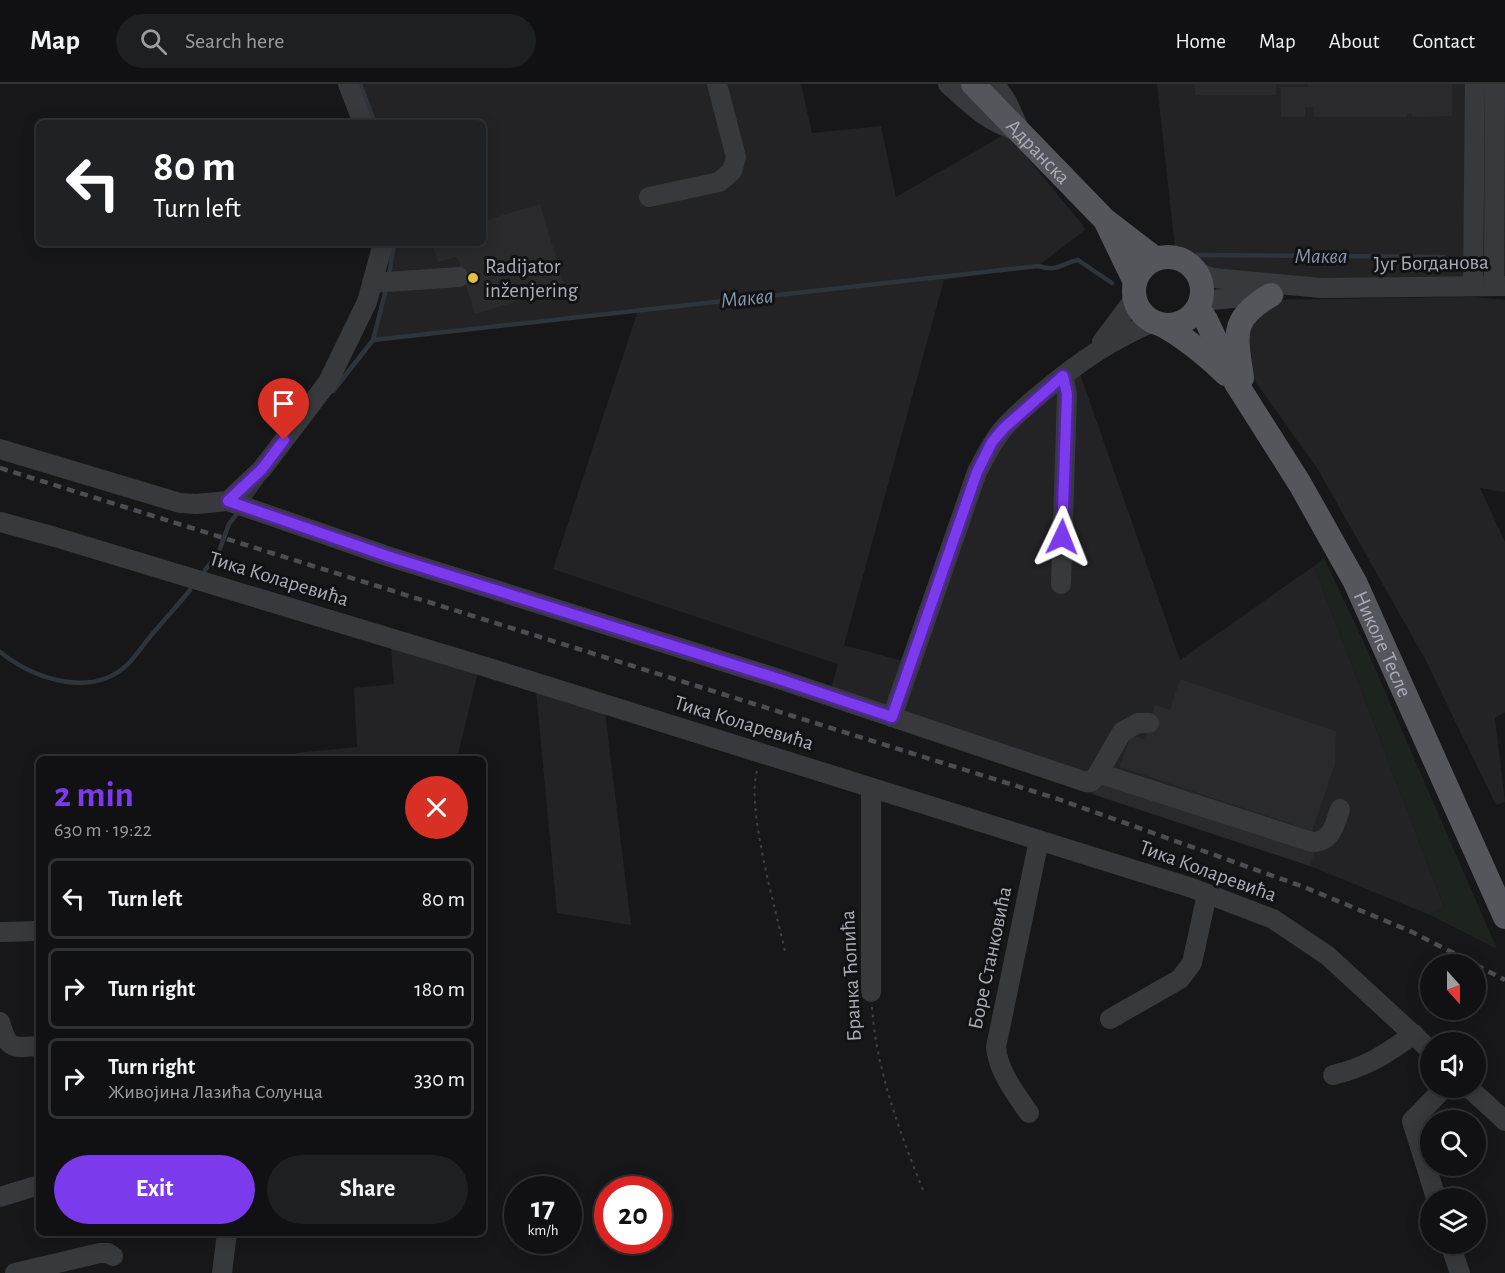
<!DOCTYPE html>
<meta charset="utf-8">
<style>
body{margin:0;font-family:"Alegreya Sans",sans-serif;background:#1e1f21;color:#f1f3f6;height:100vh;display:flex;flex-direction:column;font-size:22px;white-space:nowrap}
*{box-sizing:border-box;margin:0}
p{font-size:20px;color:#9c9da0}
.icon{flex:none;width:33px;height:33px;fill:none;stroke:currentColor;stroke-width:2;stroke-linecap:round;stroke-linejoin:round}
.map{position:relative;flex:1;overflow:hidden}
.side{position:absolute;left:36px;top:672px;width:450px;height:480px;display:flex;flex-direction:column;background:#111113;border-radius:9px;box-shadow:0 3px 15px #0003,0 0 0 2px #303133}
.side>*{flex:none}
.hud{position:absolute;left:36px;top:36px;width:450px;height:126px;border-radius:9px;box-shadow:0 3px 15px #0003,0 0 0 2px #303133;background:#202124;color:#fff;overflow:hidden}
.needle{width:39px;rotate:159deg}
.tools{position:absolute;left:1420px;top:870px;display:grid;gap:12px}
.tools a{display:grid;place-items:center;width:66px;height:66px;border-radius:50%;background:#111113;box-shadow:0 3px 15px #0003,0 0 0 2px #303133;font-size:30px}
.speed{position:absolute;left:504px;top:1092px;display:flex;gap:12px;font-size:30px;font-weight:700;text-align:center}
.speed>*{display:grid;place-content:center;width:78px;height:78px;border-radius:50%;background:#111113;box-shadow:0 3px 15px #0003,0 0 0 2px #303133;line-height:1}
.speed small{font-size:15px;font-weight:400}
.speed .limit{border:9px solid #d22;background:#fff;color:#111}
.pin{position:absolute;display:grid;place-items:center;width:51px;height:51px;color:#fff;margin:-62px -26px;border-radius:50% 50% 50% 0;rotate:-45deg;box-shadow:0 0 6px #0007}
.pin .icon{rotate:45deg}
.me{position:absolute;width:66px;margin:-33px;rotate:2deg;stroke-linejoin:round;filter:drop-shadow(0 0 4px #0008)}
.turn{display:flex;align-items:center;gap:21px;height:126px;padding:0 18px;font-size:27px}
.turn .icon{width:78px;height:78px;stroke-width:2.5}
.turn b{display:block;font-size:42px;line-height:51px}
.round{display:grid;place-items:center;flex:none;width:63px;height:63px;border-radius:32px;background:#1e1f21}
.overview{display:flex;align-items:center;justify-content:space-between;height:102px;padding:0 18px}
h1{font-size:36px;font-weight:600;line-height:45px;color:#7c3aed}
.button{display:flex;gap:12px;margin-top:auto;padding:12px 18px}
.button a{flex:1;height:69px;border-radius:36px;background:#7c3aed;color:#fff;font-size:24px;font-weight:600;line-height:69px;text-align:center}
.button a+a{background:#1e1f21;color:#f1f3f6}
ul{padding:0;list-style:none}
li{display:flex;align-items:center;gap:18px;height:81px;margin:0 12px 9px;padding:0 6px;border:3px solid #303133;border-radius:9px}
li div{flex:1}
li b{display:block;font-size:22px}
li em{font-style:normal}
header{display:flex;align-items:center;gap:36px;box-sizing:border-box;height:84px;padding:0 30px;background:#111113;border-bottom:2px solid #303133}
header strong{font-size:28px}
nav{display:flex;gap:33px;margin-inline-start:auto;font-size:21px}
.search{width:420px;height:54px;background:#1e1f21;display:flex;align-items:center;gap:15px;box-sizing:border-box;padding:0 21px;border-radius:33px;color:#9c9da0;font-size:22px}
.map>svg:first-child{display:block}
.built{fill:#232326;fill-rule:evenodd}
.green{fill:#1d231f}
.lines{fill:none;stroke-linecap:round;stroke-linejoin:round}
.stream{stroke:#2e343c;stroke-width:4.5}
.building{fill:#2a2a2d}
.path{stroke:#3e4044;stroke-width:2;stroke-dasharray:3 4.5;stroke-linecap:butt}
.minor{stroke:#38393d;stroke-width:20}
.major{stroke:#55565c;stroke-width:24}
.rail{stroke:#4c4d52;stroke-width:4.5;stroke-dasharray:8 6;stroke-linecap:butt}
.route-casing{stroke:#51269a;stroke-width:15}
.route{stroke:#7c3aed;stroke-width:10}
.poi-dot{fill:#e2bd46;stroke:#121214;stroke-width:2}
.labels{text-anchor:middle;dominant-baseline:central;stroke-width:6;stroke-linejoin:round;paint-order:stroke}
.street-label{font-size:21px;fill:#aaadb8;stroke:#121214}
.poi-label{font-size:21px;fill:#aaadb8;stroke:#121214;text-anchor:start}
.water-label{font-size:22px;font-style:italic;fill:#8497af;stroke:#121214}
</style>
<header>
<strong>Map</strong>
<div class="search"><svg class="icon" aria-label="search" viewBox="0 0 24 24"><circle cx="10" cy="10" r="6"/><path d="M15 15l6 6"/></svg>Search here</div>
<nav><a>Home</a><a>Map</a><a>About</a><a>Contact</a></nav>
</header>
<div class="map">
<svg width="1505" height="1189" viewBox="0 0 1505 1189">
<rect width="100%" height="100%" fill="#171719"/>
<!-- built -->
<g class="built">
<path d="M360,0h441l11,49 69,-7 15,71 111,-64 79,96 -48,37 -94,14 -100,365 66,18 82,-221 85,-77 103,295 134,-94 130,341 -14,8 -120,-49 -228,-75 -253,-96 9,-31 -285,-95 85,-259 -265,30 11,-41 10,-56h89v-120h-108zM856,203v1l-158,15 64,-7z"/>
<polygon points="1157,0 1505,0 1505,201 1321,204 1192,182 1176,173"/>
<polygon points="1475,213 1505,216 1505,408 1480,404 1505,458 1505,628 1495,634 1505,718 1496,721 1424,573 1317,384 1252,293 1239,241 1261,216"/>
<polygon points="390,554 604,620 631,841 557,829 536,607 478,588 457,675 297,675 295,669 357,663 354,604 394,600"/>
</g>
<!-- green -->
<polygon class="green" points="1324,474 1364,559 1497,865 1430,831 1444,823 1314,482"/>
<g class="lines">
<!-- stream -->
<g class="stream">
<polyline points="360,0 375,39"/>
<polyline points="1197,171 1444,173"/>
<polyline points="389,191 394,159"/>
<path d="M373,256l665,-74c21,6 21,-2 40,-6l34,23"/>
<polyline points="333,307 373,256 385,209"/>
<polyline points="246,418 261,398"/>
<polyline points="205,486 218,470 229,440 239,427"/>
<path d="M0,568c34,27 92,47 128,12 9,-9 17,-22 26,-32 12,-14 25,-28 36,-42"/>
</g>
</g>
<!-- building -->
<g class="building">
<rect x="1195" y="0" width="81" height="11"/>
<polygon points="1308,0 1452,0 1452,32 1412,33 1412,30 1407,30 1407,33 1314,33 1314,23 1305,23 1305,33 1281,33 1281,3 1308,3"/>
<polygon points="540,120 565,203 475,230 457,173 438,178 432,159 483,159 483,137"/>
<polygon points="1180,595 1336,647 1335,680 1312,747 1120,683 1131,651 1144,655 1155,621 1170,626"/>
<polygon points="1096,699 1106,702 1107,699 1315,767 1310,782 1093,710"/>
</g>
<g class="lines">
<!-- path -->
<g class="path">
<path d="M757,687c-11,36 19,140 28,180"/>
<path d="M872,923c4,62 28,126 51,183"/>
</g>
<!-- minor -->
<g class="minor">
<polyline points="348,0 363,39"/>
<path d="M948,0c23,21 39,38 70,47"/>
<polyline points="995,0 1007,18 1017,40"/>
<polyline points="649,113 719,98 732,87 736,73 717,0"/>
<polyline points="1198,189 1213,194 1321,204 1505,202"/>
<polyline points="372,199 459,193"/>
<polyline points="1473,202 1475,0"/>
<polyline points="1494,202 1495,0"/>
<polyline points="1202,217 1274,210"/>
<polyline points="1102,258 1135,214"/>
<polyline points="0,365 180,419 197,420 228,417 262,385 328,298 367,218 383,159"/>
<polyline points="228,417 387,472 773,593 1086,698 1090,698 1096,693 1122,648 1138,639 1149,639"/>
<polyline points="0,438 55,453 486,583 1192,804 1273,835 1328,872 1431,967"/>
<polyline points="1061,500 1067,310 1063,292"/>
<path d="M892,633l85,-245c8,-15 15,-30 26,-43 12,-14 27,-26 41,-38 35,-29 67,-51 109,-69"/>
<path d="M1098,689l214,69c20,0 23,-18 28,-33"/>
<polyline points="871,704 871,908"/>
<polyline points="0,848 39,847"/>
<polyline points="1110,935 1180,895 1192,879 1207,810"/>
<path d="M0,938c8,28 12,26 39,24"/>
<path d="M1333,991c34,-8 53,-21 81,-41"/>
<polyline points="1469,1004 1505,1037"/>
<path d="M1029,1029c-14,-20 -31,-42 -33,-66l43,-207"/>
<polyline points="0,1113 39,1101"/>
<polyline points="1436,1114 1412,1037 1444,1004"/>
<polyline points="1450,1160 1460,1189"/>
<polyline points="15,1189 100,1169 108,1169 113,1172"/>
<polyline points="222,1189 227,1149"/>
</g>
<!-- major -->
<g class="major">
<path id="s1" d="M973,0l132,136 51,39"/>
<polyline points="1106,138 1135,198"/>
<circle cx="1168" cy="207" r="34"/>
<path id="s2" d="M1198,224l8,12 30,63 64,101 55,98 150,335"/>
<path d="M1162,241c24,13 44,30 64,49"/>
<path d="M1242,294c-6,-43 -13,-59 29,-83"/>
</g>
<!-- rail -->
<g class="rail">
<polyline points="0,384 1058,715 1304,803 1410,847 1475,880"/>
<polyline points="1476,881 1505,896"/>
</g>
</g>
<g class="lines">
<defs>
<polyline id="route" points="284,356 262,385 228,417 387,472 773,593 892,633 977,388 992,358 1004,344 1063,292 1067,310 1062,453"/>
</defs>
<!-- route casing -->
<use href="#route" class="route-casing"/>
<!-- route -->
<use href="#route" class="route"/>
</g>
<!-- markers -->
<circle class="poi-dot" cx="473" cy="194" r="6"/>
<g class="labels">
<!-- street labels -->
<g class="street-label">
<text stroke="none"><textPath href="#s1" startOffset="94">Адранска</textPath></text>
<text transform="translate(1431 179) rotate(-1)">Југ Богданова</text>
<text transform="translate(279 495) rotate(17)">Тика Коларевића</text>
<text stroke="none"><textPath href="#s2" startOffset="384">Николе Тесле</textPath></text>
<text transform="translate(744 639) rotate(17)">Тика Коларевића</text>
<text transform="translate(1208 787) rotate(20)">Тика Коларевића</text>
<text transform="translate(990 874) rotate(-78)">Боре Станковића</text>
<text transform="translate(851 892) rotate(-93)">Бранка Ћопића</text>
</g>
<!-- poi labels -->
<g class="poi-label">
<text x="485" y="182">Radijator<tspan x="485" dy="24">inženjering</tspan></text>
</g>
<!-- water labels -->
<g class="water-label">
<text x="1321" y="172">Маква</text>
<text transform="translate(747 214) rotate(-6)">Маква</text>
</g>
</g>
</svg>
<div class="tools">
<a><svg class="needle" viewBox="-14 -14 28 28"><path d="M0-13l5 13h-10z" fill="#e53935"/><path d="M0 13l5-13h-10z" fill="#9c9da0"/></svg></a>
<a><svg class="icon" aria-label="sound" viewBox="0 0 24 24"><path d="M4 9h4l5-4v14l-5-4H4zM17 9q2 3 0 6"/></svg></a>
<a><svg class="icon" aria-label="search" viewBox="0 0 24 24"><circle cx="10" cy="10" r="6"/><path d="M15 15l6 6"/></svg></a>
<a><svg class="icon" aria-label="layers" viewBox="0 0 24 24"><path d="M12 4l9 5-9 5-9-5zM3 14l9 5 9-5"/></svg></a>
</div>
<div class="speed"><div>17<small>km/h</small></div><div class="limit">20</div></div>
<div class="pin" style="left:284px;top:356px;background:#d93025"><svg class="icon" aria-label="arrive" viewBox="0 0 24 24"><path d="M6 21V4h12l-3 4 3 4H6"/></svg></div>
<svg class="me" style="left:1062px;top:453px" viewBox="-20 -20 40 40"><path d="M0-17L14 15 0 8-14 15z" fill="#7c3aed" stroke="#fff" stroke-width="4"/></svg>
<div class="hud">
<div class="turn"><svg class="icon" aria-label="left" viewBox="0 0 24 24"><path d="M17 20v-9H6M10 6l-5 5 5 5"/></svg><div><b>80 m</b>Turn left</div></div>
</div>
<section class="side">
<div class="overview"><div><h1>2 min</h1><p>630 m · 19:22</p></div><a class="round" style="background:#d93025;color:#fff"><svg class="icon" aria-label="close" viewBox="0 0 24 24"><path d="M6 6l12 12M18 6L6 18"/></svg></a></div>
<ul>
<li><svg class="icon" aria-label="left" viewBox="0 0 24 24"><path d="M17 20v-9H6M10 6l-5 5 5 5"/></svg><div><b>Turn left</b></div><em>80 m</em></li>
<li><svg class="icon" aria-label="right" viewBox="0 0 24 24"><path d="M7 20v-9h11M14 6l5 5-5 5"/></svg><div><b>Turn right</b></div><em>180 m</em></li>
<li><svg class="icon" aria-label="right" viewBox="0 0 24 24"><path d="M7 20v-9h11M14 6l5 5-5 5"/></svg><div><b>Turn right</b><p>Живојина Лазића Солунца</p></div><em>330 m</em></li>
</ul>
<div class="button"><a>Exit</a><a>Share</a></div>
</section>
</div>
